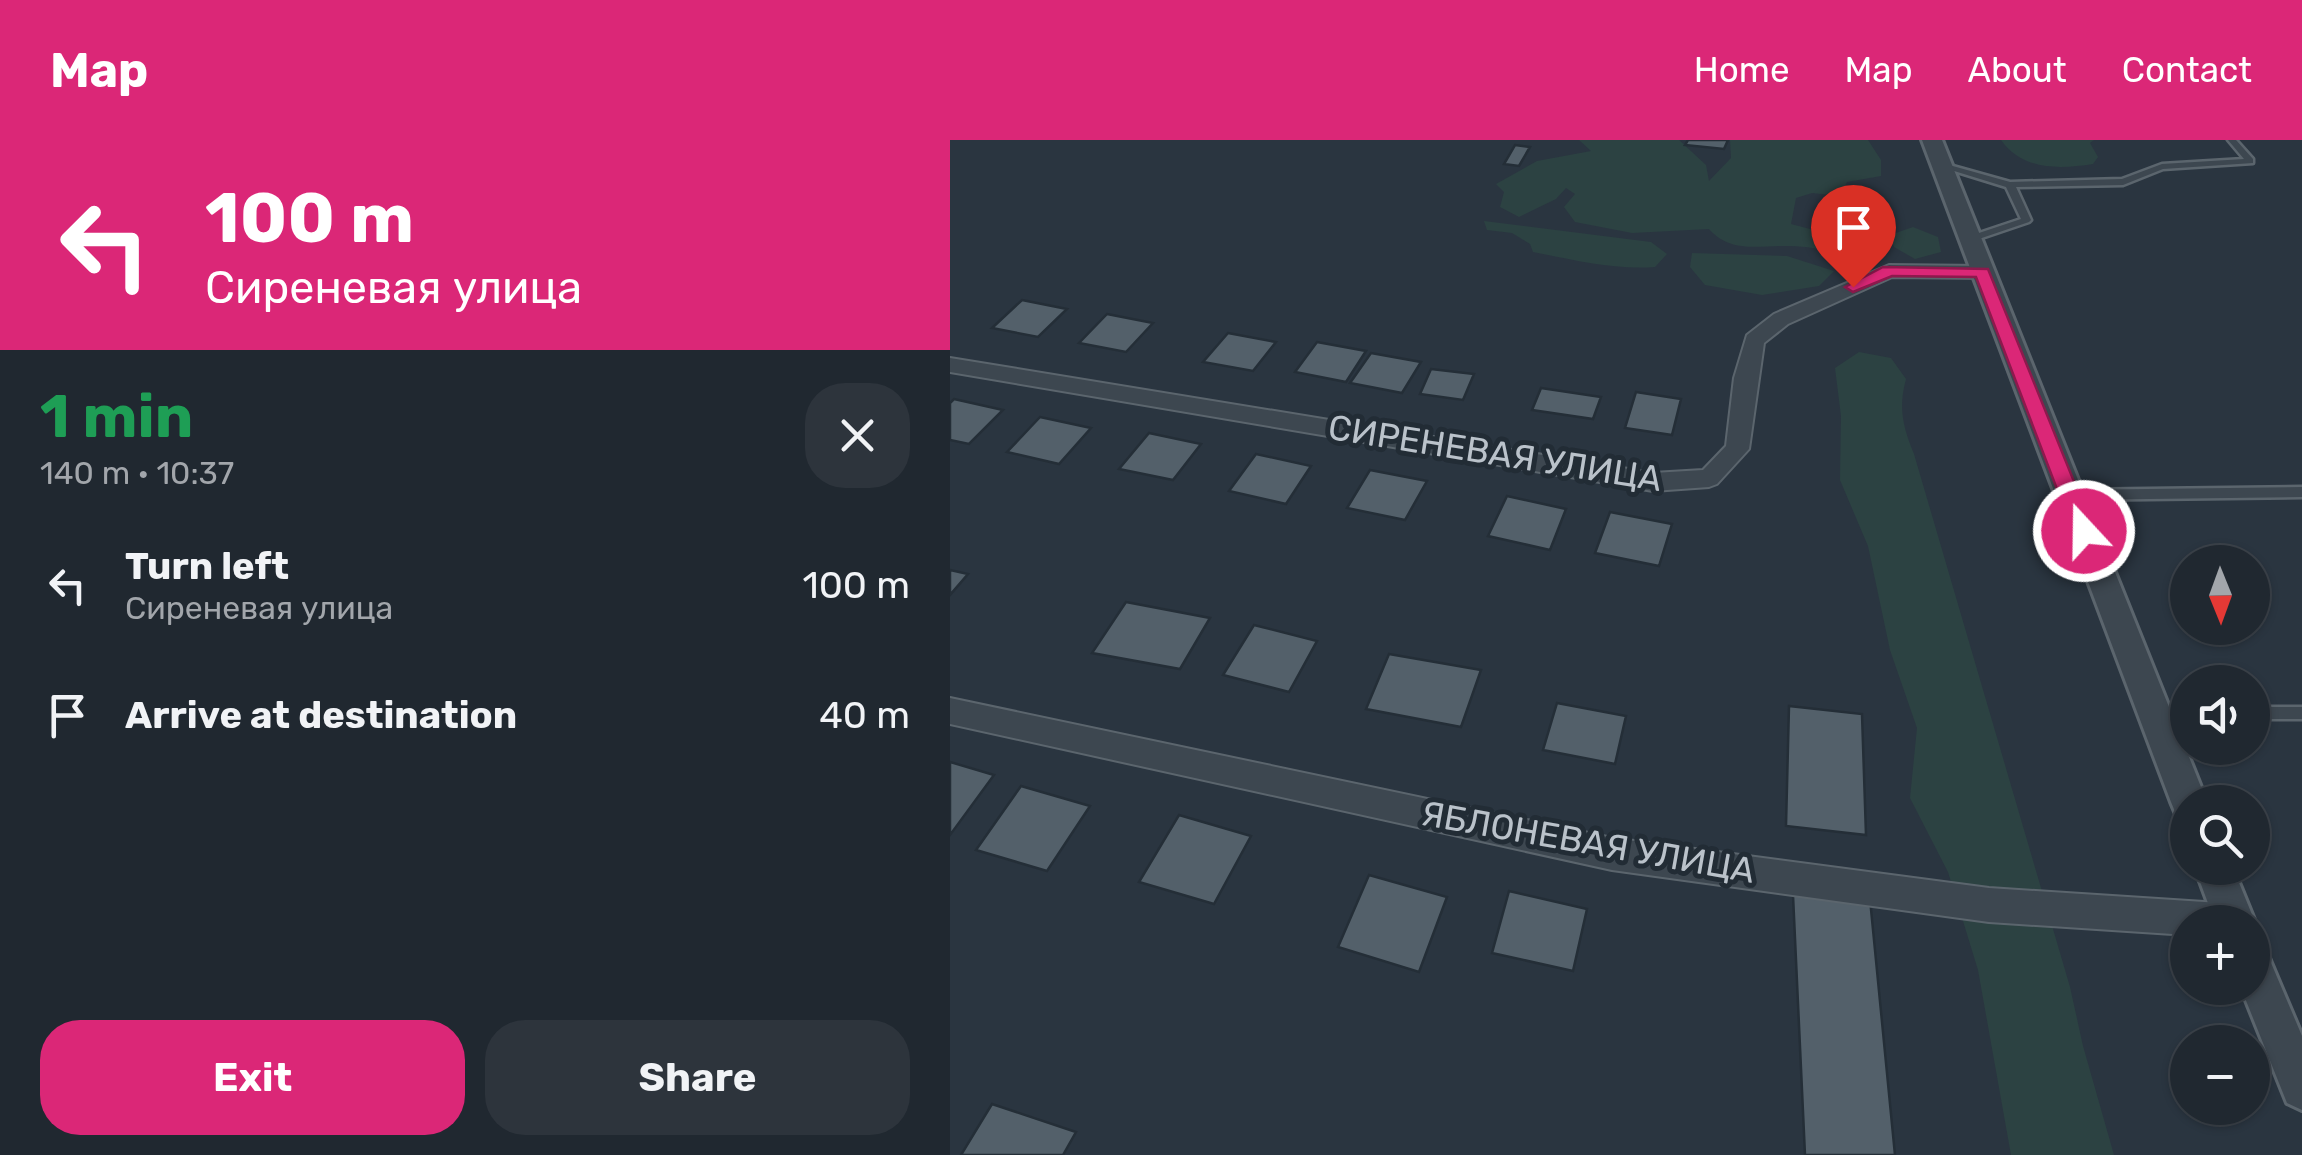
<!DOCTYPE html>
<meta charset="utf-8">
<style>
body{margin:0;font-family:Rubik,sans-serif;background:#2d343c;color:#f1f3f6;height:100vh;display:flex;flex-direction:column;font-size:38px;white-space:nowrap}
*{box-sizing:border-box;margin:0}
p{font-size:32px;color:#a2a6ab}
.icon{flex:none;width:55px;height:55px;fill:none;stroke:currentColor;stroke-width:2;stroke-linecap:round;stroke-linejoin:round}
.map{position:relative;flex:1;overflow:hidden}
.drawer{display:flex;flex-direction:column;background:#202830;width:950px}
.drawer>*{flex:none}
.hud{background:#db2777;color:#fff;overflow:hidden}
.needle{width:65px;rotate:179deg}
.tools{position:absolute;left:1220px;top:405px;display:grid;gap:20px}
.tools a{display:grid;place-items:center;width:100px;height:100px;border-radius:50%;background:#202830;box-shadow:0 2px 8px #0004,0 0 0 2px #3d444c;font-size:50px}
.pin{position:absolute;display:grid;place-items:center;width:85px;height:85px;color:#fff;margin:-102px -42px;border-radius:50% 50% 50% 0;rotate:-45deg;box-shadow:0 0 10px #0007}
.pin .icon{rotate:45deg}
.me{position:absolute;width:110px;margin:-55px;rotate:339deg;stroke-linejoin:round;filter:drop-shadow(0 0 8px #0008)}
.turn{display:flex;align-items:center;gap:35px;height:210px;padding:0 40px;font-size:45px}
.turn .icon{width:130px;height:130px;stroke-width:2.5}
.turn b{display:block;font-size:70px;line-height:85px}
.round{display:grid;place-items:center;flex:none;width:105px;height:105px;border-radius:40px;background:#2d343c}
.head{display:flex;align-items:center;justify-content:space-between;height:170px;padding:0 40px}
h1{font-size:60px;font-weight:700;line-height:75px;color:#1e9e55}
.primary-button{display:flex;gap:20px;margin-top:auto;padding:20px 40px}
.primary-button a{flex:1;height:115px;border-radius:40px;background:#db2777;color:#fff;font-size:40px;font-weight:700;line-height:115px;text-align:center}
.primary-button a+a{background:#2d343c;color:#f1f3f6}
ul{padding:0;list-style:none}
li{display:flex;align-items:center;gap:30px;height:130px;padding:0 40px}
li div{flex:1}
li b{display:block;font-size:38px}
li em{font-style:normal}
header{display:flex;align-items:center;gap:60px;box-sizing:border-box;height:140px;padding:0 50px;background:#db2777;color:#fff}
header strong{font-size:48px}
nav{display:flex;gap:55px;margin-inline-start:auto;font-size:35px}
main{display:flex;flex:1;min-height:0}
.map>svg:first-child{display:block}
.green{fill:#2c4242}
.building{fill:#53606a;stroke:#242e37;stroke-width:2.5}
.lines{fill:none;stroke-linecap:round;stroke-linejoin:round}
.service-casing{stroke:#5b656d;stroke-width:5}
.minor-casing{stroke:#5b656d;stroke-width:4}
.tertiary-casing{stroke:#5b656d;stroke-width:6}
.service{fill:#3d4750;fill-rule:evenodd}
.minor{fill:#3d4750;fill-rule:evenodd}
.tertiary{fill:#3d4750;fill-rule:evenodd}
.route{fill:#db2777;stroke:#8e194d;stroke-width:2.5}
.labels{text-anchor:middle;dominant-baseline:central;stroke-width:10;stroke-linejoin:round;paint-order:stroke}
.street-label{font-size:35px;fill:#bac2ca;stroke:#222c35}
</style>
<header>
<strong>Map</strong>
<nav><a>Home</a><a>Map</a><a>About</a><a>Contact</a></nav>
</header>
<main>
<section class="drawer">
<div class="hud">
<div class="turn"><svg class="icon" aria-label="left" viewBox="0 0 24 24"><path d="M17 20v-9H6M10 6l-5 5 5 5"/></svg><div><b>100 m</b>Сиреневая улица</div></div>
</div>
<div class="head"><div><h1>1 min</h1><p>140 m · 10:37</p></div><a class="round"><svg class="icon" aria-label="close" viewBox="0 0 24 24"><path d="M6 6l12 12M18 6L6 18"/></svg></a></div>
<ul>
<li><svg class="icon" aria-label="left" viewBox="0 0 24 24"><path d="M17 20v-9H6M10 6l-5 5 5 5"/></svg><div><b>Turn left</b><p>Сиреневая улица</p></div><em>100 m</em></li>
<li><svg class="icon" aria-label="arrive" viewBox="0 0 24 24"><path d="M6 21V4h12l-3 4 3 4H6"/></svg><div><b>Arrive at destination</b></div><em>40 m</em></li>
</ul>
<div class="primary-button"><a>Exit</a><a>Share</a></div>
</section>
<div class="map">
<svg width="1352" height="1015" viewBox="0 0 1352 1015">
<rect width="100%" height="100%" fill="#2a3540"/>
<!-- green -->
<g class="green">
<path d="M629,0h100l27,25 3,16 22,-23 -1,-18h138l13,20v16l-34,6 -7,14 -28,-3 -16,5 -5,26 61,16 -14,12c-16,-2 -32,-6 -48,-6 -30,-1 -59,8 -81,-17l-77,4 -57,-11 -11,-15 11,-13 -9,-6 -10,11 -37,18 -19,-10 4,-15 -8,-8 41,-23 54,-10z"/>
<path d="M1051,0h93l-4,3 8,14 -5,7c-33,5 -70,7 -92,-24z"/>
<path d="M534,81l167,21 16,12 -12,13c-41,3 -81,-7 -122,-15l-3,-8 -18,-11 -25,-3z"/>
<polygon points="963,87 988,97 991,112 965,119 944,107 940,95"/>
<polygon points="742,113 837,116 884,131 869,146 812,155 755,145 740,127"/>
<path d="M909,212l32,6 15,21c-8,29 -3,48 8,75l156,533 13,59 31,109h-103l-33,-185 -30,-98 -38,-74 7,-70 -27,-78 -22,-104 -28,-66 1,-64 -6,-48z"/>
</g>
<!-- building -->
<g class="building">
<polygon points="738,0 778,0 774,9 735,5"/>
<polygon points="565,5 580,7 569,26 554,24"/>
<polygon points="72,160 117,169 88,197 42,188"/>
<polygon points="157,174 203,183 176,212 129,203"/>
<polygon points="278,193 326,202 303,231 253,222"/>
<polygon points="367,202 416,211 396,242 345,232"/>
<polygon points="421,213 471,222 452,253 400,243"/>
<polygon points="481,229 524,234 513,260 470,254"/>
<polygon points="591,248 651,257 643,279 582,270"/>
<polygon points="686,252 731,259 722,295 675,288"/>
<polygon points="4,259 53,270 19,304 0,300 0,263"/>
<polygon points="90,277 141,288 109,324 57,312"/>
<polygon points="199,293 251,304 223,340 169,329"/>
<polygon points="306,314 361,326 336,364 279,351"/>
<polygon points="420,330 477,341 455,380 397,368"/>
<polygon points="557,356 616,369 600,410 538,396"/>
<polygon points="660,372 722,384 709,426 645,413"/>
<polygon points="0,430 18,434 0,455"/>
<polygon points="176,462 260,478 230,529 142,513"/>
<polygon points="304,485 367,501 339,552 273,535"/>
<polygon points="439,514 531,530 511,587 416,569"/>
<polygon points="607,563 676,576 665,624 593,610"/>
<polygon points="839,566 912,574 916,695 836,686"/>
<polygon points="0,622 44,635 0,695"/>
<polygon points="71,646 140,666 97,731 26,710"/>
<polygon points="229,675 301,696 264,764 189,742"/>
<polygon points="419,735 497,757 469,832 388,807"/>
<polygon points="559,751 637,769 623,831 542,813"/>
<polygon points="843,755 920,759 945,1015 855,1015"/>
<polygon points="42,964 126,992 113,1015 11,1015"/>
</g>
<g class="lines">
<defs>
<g id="service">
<polygon points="1278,0 1286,0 1303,19 1303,23 1213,29 1173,45 1066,47 1081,80 1079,82 1020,102 1017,101 1017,97 1071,79 1056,47 988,26 992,23 1060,42 1172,39 1212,24 1294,19"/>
<polygon points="1352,347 1352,357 1119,360 1113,355 1119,350"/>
<rect x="1302" y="567" width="50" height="12"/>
<polygon points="1205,568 1238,568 1238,580 1200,579 1198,574 1200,569"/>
</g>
<g id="minor">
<polygon points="939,125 1033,126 1043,132 1033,138 942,137 838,184 814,203 799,309 767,344 759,347 703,351 0,232 0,218 703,333 753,330 776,306 784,238 797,195 824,174"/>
<polygon points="0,558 662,698 1039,748 1285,764 1297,769 1302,781 1238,782 1238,795 1039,782 662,730 0,584"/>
</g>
<g id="tertiary">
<polygon points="972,0 992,0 1257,662 1238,662 1238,679 1226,674 1221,662"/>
<polygon points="1245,728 1283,728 1305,782 1302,787 1302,782 1265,782"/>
<polygon points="1302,805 1316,811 1352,896 1352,970 1337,963 1291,848 1302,848"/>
</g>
</defs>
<!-- service casing -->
<use href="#service" class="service-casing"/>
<!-- minor casing -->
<use href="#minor" class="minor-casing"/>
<!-- tertiary casing -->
<use href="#tertiary" class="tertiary-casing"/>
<!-- service -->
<use href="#service" class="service"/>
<!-- minor -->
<use href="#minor" class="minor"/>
<!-- tertiary -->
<use href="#tertiary" class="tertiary"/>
</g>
<!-- route -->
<polygon class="route" points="933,127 1038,129 1144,391 1141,397 1126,397 1123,391 1026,137 942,136 903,152 895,147"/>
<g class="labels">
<!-- street labels -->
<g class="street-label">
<text transform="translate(545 313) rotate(9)">СИРЕНЕВАЯ УЛИЦА</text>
<text transform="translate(638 702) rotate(10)">ЯБЛОНЕВАЯ УЛИЦА</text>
</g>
</g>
</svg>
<div class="tools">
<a><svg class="needle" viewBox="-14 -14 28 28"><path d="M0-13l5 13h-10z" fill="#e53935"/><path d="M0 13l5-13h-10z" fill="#a2a6ab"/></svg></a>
<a><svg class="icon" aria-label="sound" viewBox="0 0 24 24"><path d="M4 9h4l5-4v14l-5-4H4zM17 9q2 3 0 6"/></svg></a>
<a><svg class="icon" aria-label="search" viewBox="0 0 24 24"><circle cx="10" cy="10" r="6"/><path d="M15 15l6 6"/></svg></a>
<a>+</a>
<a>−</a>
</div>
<div class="pin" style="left:903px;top:147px;background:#d93025"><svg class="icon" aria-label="arrive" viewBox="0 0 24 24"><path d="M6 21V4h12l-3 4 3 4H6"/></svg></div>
<svg class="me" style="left:1134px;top:391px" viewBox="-20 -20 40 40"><circle r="17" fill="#db2777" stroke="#fff" stroke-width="3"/><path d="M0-11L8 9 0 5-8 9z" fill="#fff"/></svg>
</div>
</main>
